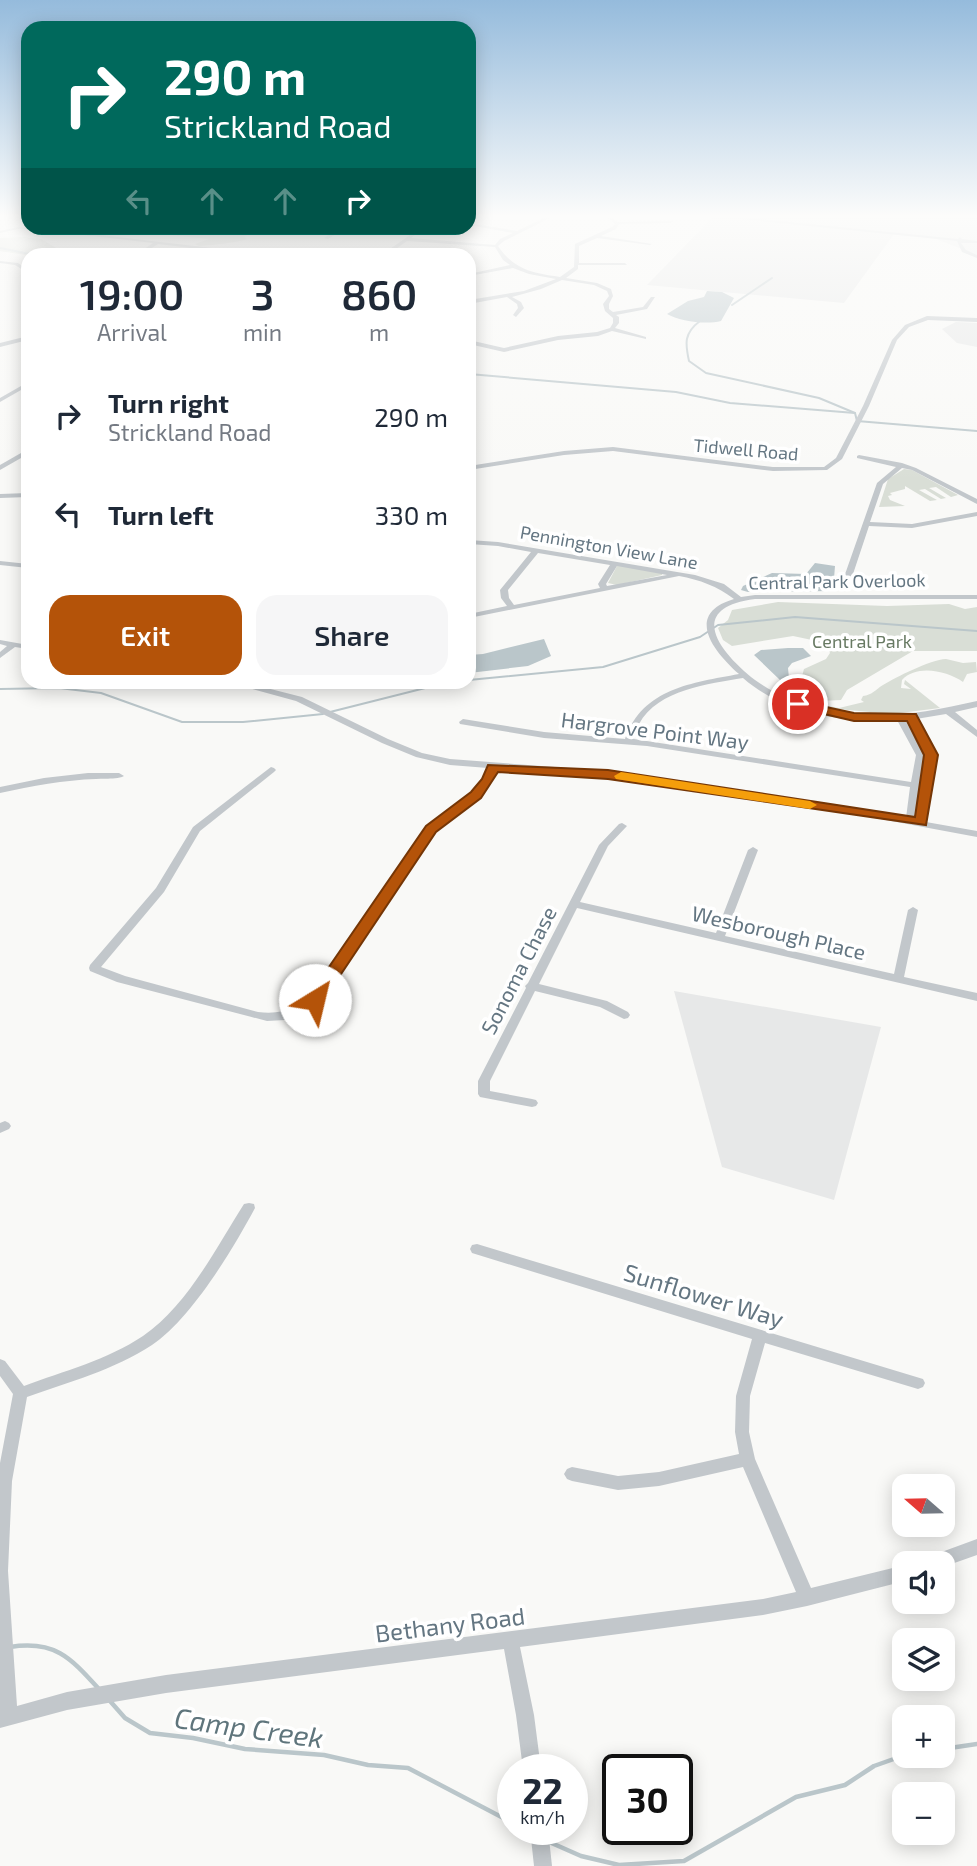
<!DOCTYPE html>
<meta charset="utf-8">
<style>
body{margin:0;font-family:"Exo 2",sans-serif;background:#f6f6f7;color:#1f2937;height:100vh;display:flex;flex-direction:column;font-size:26px;white-space:nowrap}
*{box-sizing:border-box;margin:0}
p{font-size:23px;color:#747a83}
.icon{flex:none;width:38px;height:38px;fill:none;stroke:currentColor;stroke-width:2;stroke-linecap:round;stroke-linejoin:round}
.map{position:relative;flex:1;overflow:hidden}
.sheet{position:absolute;left:21px;top:248px;width:455px;height:441px;display:flex;flex-direction:column;background:#fff;border-radius:21px;box-shadow:0 4px 18px #0003}
.sheet>*{flex:none}
.banner{position:absolute;left:21px;top:21px;width:455px;height:214px;border-radius:21px;box-shadow:0 4px 18px #0003;background:#00695c;color:#fff;overflow:hidden}
.needle{width:46px;rotate:290deg}
.fabs{position:absolute;left:892px;top:1474px;display:grid;gap:14px}
.fabs a{display:grid;place-items:center;width:63px;height:63px;border-radius:14px;background:#fff;box-shadow:0 4px 18px #0003;font-size:35px}
.speed{position:absolute;left:497px;top:1754px;display:flex;gap:14px;font-size:35px;font-weight:700;text-align:center}
.speed>*{display:grid;place-content:center;width:91px;height:91px;border-radius:50%;background:#fff;box-shadow:0 4px 18px #0003;line-height:1}
.speed small{font-size:18px;font-weight:400}
.speed .limit{border:4px solid #111;border-radius:10px;background:#fff;color:#111}
.pin{position:absolute;display:grid;place-items:center;width:60px;height:60px;color:#fff;margin:-30px;border:4px solid #fff;border-radius:50%;box-shadow:0 2px 7px #0007}
.me{position:absolute;width:77px;margin:-38px;rotate:36deg;stroke-linejoin:round;filter:drop-shadow(0 0 5px #0008)}
.turn{display:flex;align-items:center;gap:24px;height:147px;padding:0 28px;font-size:32px}
.turn .icon{width:91px;height:91px;stroke-width:2.5}
.turn b{display:block;font-size:49px;line-height:60px}
.lanes{display:flex;align-items:center;height:66px;padding:0 28px;background:#0003;justify-content:center;gap:35px;direction:ltr}
.lanes .off{opacity:.35}
.eta{display:flex;justify-content:space-evenly;align-items:center;height:119px;text-align:center}
.eta b{font-size:42px;font-weight:600;line-height:49px}
.primary-button{display:flex;gap:14px;margin-top:auto;padding:14px 28px}
.primary-button a{flex:1;height:80px;border-radius:21px;background:#b45309;color:#fff;font-size:28px;font-weight:600;line-height:80px;text-align:center}
.primary-button a+a{background:#f6f6f7;color:#1f2937}
ul{padding:0;list-style:none}
li{display:flex;align-items:center;gap:21px;height:98px;padding:0 28px}
li div{flex:1}
li b{display:block;font-size:26px}
li em{font-style:normal}
.map>svg:first-child{display:block}
.built{fill:#e7e8e8}
.green{fill:#d9ded6}
.water{fill:#bac6ca}
.lines{fill:none;stroke-linecap:round;stroke-linejoin:round}
.stream-far1{stroke:#bac6ca;stroke-width:2}
.stream{stroke:#bac6ca;stroke-width:4.5}
.minor{fill:#c2c7cb;fill-rule:evenodd}
.route{fill:#b45309;stroke:#753606;stroke-width:2}
.slow{fill:#f59e0b}
.labels{text-anchor:middle;dominant-baseline:central;stroke-width:7;stroke-linejoin:round;paint-order:stroke}
.far-street-label{font-size:18px;fill:#647682;stroke:#fff}
.far-park-label{font-size:18px;fill:#687a63;stroke:#fff}
.street-label{font-size:21px;fill:#647682;stroke:#fff}
.near-street-label{font-size:24px;fill:#647682;stroke:#fff}
.near-water-label{font-size:28px;font-style:italic;fill:#5f757c;stroke:#fff}
</style>
<div class="map">
<svg width="977" height="1866" viewBox="0 0 977 1866">
<rect width="100%" height="100%" fill="#f9f9f7"/>
<!-- built -->
<g class="built">
<polygon points="712,218 977,218 977,255 931,237 894,234 844,303 647,285"/>
<polygon points="956,322 977,323 977,347 957,343 942,329"/>
<polygon points="674,991 881,1027 834,1200 722,1167"/>
</g>
<!-- green -->
<g class="green">
<path d="M105,228l99,5 19,-5h34l-13,9 3,2c-6,3 -40,7 -48,7l-4,-2 14,-5z"/>
<path d="M24,237l17,2 17,10 13,-1 13,4c-21,9 -61,3 -84,-1v-13z"/>
<polygon points="904,469 912,470 958,495 951,497 936,487 929,488 946,498 941,499 925,489 919,490 937,500 930,501 905,486 905,489 890,493 892,495 888,496 890,500 905,506 879,507 888,479"/>
<polygon points="621,565 662,573 662,575 617,585 608,583 617,566"/>
<polygon points="778,602 887,606 949,604 965,609 977,607 977,651 913,651 847,690 841,700 821,701 803,695 799,687 804,669 826,659 830,653 828,648 812,640 793,636 732,646 723,640 718,628 728,620 732,610"/>
<path d="M946,659l17,4 13,-1 1,10 -10,2 -4,8c-16,-11 -46,-18 -61,-2l-1,8 10,1 -7,-5 1,-4 35,28 -48,6 -66,-6 2,-2 11,2 25,-6 -3,-2 2,-4c9,-1 12,-6 20,-11 13,-8 47,-25 63,-26z"/>
</g>
<!-- water -->
<g class="water">
<path d="M707,291l15,1 12,6 -13,23c-15,4 -42,0 -54,-7l21,-13 16,-4z"/>
<polygon points="815,563 835,566 833,591 748,592 741,590 743,586 772,573 806,574"/>
<polygon points="544,639 551,656 528,666 469,673 469,655 483,654"/>
<polygon points="788,648 803,648 811,656 792,663 788,668 789,678 785,681 780,680 754,655 761,650"/>
</g>
<g class="lines">
<!-- stream-far1 -->
<g class="stream-far1">
<polyline points="0,248 40,256"/>
<polyline points="732,305 772,278"/>
<path d="M700,321c-16,12 -15,22 -11,40l17,12 113,25 36,15 2,8 120,10"/>
<polyline points="469,374 676,392 730,403 855,413"/>
<polyline points="469,680 603,667 700,637 718,625 795,617 977,631"/>
<polyline points="0,689 59,688 101,693 182,722 243,722 323,714"/>
<polyline points="330,712 449,682"/>
</g>
<!-- stream -->
<g class="stream">
<path d="M10,1647c44,-7 60,10 88,41"/>
<polyline points="110,1701 125,1718 150,1733 193,1738 245,1749 324,1755 368,1765 408,1768 513,1823"/>
<polyline points="943,1749 977,1744"/>
<polyline points="523,1829 532,1834"/>
<polyline points="547,1841 581,1856 619,1865 684,1861 796,1797 845,1785 874,1766 905,1755"/>
</g>
<!-- minor -->
<g class="minor">
<path d="M544,218h6l-46,23 -6,5c16,24 35,27 62,31l14,-10 1,-23 37,-17 3,-3 -7,-6h5l4,4 56,-1 -2,2 -52,1 -3,5 -15,7 51,8 -2,1 -53,-7 -18,8v17h46l2,2h-49v4l-12,9 31,5 14,6 2,7 -4,8v5l4,3 30,-5 8,-10h4l-8,12 -31,6 3,2v6l-4,5 31,9v2l-34,-8 -14,5 -40,4 -54,12 -35,-8v-4l35,8 54,-12 39,-4 13,-4 3,-5v-5l-8,-7 -2,-7 6,-8 -2,-5 -13,-6 -32,-5 -21,9 -29,8 9,5 3,6 -8,9 -3,-2 5,-7 -1,-4 -10,-7 -38,7v-4l55,-9 32,-12 -27,-5 -16,-6 -44,8v-2l41,-9 -7,-5 -8,-13 -88,-6 -21,15h-6l40,-28h4l-13,10 84,7 5,-6 13,-6 -44,-8v-2l48,8z"/>
<polygon points="731,218 749,218 958,239 960,237 962,239 977,241 977,243 961,243 966,250 977,255 977,258 962,252 957,241"/>
<polygon points="18,227 41,228 280,256 261,256 158,244 142,254 140,252 153,243 41,230 18,229 0,233 0,231"/>
<polygon points="341,228 345,228 328,239 324,238"/>
<polygon points="0,261 18,263 28,270 28,273 15,265 0,263"/>
<polygon points="927,316 977,318 977,322 928,320 909,327 897,340 869,406 842,459 827,470 773,471 613,451 564,455 469,470 469,466 564,451 613,447 773,467 824,467 836,458 863,406 892,340 905,325"/>
<polygon points="28,336 28,340 0,347 0,343"/>
<polygon points="28,382 28,386 0,402 0,398"/>
<polygon points="28,449 28,454 0,470 0,465"/>
<polygon points="859,455 902,463 916,468 977,499 977,504 975,503 912,470 902,468 883,484 870,522 912,524 977,512 977,516 912,528 869,526 851,580 844,582 843,580 877,483 896,467 857,458 857,456"/>
<polygon points="28,493 28,497 0,498 0,494"/>
<path d="M469,540l29,2 197,33 29,9 17,13 14,-2h222v4h-222c-70,9 -36,53 0,81 18,13 41,23 63,29 54,13 107,4 159,-8v6l-22,5 22,18v7l-31,-23 -30,5 19,36 -9,67 51,9v6l-102,-19 -267,-41 -112,-9 -3,12 -14,17 -45,34 -109,165 -13,12 -15,8 -12,4 -18,1 -150,-39 -27,-11 -1,-3 1,-3 66,-77 37,-61 78,-60 3,1 2,2 -2,2 -74,59 -36,61 -63,75 24,9 133,36c25,3 42,-4 59,-22l111,-163 45,-34 11,-13 4,-12 -38,-3 -34,-8 -34,-14 -86,-42 -69,-19h16l59,15 86,42 34,14 28,6 158,12 298,47 4,-31 -263,-41 -103,-8 -84,-14 -1,-2 4,-3 81,13 81,7c18,-51 67,-56 114,-65 -26,-23 -55,-60 -5,-75 -17,-13 -34,-19 -55,-23l-210,42v-4l38,-8 -6,-8 -1,-8 31,-38 -33,-6 -29,-2zM538,553l72,12 -12,19 2,4 -86,17 -5,-7 -1,-8zM617,566l50,9 -60,11 -1,-2zM743,678c40,35 102,46 154,42l19,35 -5,27 -277,-43c2,-5 3,-11 5,-15 19,-35 70,-40 104,-46zM905,720h3l19,35 -5,28h-2l4,-28zM919,789h2l-4,31h-2z"/>
<polygon points="0,561 28,564 28,568 0,565"/>
<polygon points="0,640 28,645 28,649 15,647 0,658 0,652 7,646 0,644"/>
<path d="M88,773h31l5,3c-8,4 -19,2 -28,3 -32,1 -64,7 -96,14v-6l44,-9z"/>
<polygon points="622,823 627,826 608,846 580,902 716,933 748,850 753,847 758,850 725,936 894,974 908,910 913,907 918,910 904,977 977,993 977,1001 577,908 539,984 607,1001 628,1012 630,1015 628,1018 624,1019 600,1007 535,991 490,1081 490,1091 532,1099 536,1100 538,1103 536,1106 532,1107 480,1097 478,1094 478,1081 526,988 525,986 528,983 599,845 619,824"/>
<polygon points="5,1121 9,1123 11,1126 9,1129 0,1133 0,1123"/>
<path d="M249,1203l5,1 1,4c-22,41 -64,111 -103,137 -38,25 -83,37 -125,52l-15,84 -4,90 9,135 50,-14 99,-17 597,-76 33,-7 -53,-125 -84,19 -41,4 -46,-9 -5,-2 -3,-5 3,-5 5,-2 46,9 41,-4 80,-18 -4,-22 1,-36 16,-57 -280,-86 -2,-4 2,-4 5,-1 446,135 2,4 -2,4 -5,2 -153,-46 -15,53 -1,36 6,27 56,129 94,-23v16l-98,25 -44,9 -243,32 14,68 7,54h-18l-7,-54 -12,-66 -338,44 -99,17 -67,18v-265l13,-69 -13,-18v-17l5,2 19,25c40,-15 83,-26 119,-50 44,-30 73,-88 101,-132z"/>
<polygon points="977,1539 977,1555 943,1567 943,1563 926,1563 928,1557"/>
<polygon points="530,1829 548,1829 552,1866 534,1866"/>
</g>
</g>
<!-- sky -->
<linearGradient id="sky" x2="0" y2="1"><stop stop-color="#95bbdc"/><stop offset="0.45" stop-color="#fcfcfb"/><stop offset="1" stop-color="#fcfcfb" stop-opacity="0"/></linearGradient>
<rect width="977" height="480" fill="url(#sky)"/>
<!-- route -->
<polygon class="route" points="798,701 854,713 916,714 938,755 926,825 608,779 498,772 481,798 436,832 321,1004 309,1004 307,1000 309,996 426,826 471,792 482,779 488,765 608,770 915,817 924,755 907,721 854,721 794,707 792,704"/>
<!-- slow -->
<polygon class="slow" points="621,772 810,801 817,805 810,809 616,779 614,776"/>
<g class="labels">
<!-- far-street labels -->
<g class="far-street-label">
<text transform="translate(746 449) rotate(5)">Tidwell Road</text>
<text transform="translate(609 547) rotate(10)">Pennington View Lane</text>
<text transform="translate(837 581) rotate(-1)">Central Park Overlook</text>
</g>
<!-- far-park labels -->
<g class="far-park-label">
<text x="862" y="641">Central Park</text>
</g>
<!-- street labels -->
<g class="street-label">
<text transform="translate(655 730) rotate(7)">Hargrove Point Way</text>
<text transform="translate(779 932) rotate(13)">Wesborough Place</text>
<text transform="translate(518 970) rotate(-63)">Sonoma Chase</text>
</g>
<!-- near-street labels -->
<g class="near-street-label">
<text transform="translate(704 1295) rotate(17)">Sunflower Way</text>
<text transform="translate(450 1624) rotate(-7)">Bethany Road</text>
</g>
<!-- near-water labels -->
<g class="near-water-label">
<text transform="translate(249 1727) rotate(8)">Camp Creek</text>
</g>
</g>
</svg>
<div class="fabs">
<a><svg class="needle" viewBox="-14 -14 28 28"><path d="M0-13l5 13h-10z" fill="#e53935"/><path d="M0 13l5-13h-10z" fill="#747a83"/></svg></a>
<a><svg class="icon" aria-label="sound" viewBox="0 0 24 24"><path d="M4 9h4l5-4v14l-5-4H4zM17 9q2 3 0 6"/></svg></a>
<a><svg class="icon" aria-label="layers" viewBox="0 0 24 24"><path d="M12 4l9 5-9 5-9-5zM3 14l9 5 9-5"/></svg></a>
<a>+</a>
<a>−</a>
</div>
<div class="speed"><div>22<small>km/h</small></div><div class="limit">30</div></div>
<div class="pin" style="left:798px;top:704px;background:#d93025"><svg class="icon" aria-label="arrive" viewBox="0 0 24 24"><path d="M6 21V4h12l-3 4 3 4H6"/></svg></div>
<svg class="me" style="left:315px;top:1000px" viewBox="-20 -20 40 40"><circle r="19" fill="#fff"/><path d="M0-13L10 11 0 6-10 11z" fill="#b45309"/></svg>
<div class="banner">
<div class="turn"><svg class="icon" aria-label="right" viewBox="0 0 24 24"><path d="M7 20v-9h11M14 6l5 5-5 5"/></svg><div><b>290 m</b>Strickland Road</div></div>
<div class="lanes"><svg class="icon off" aria-label="left" viewBox="0 0 24 24"><path d="M17 20v-9H6M10 6l-5 5 5 5"/></svg><svg class="icon off" aria-label="ahead" viewBox="0 0 24 24"><path d="M12 20V5M6 11l6-6 6 6"/></svg><svg class="icon off" aria-label="ahead" viewBox="0 0 24 24"><path d="M12 20V5M6 11l6-6 6 6"/></svg><svg class="icon" aria-label="right" viewBox="0 0 24 24"><path d="M7 20v-9h11M14 6l5 5-5 5"/></svg></div>
</div>
<section class="sheet">
<div class="eta">
<div><b>19:00</b><p>Arrival</p></div>
<div><b>3</b><p>min</p></div>
<div><b>860</b><p>m</p></div>
</div>
<ul>
<li><svg class="icon" aria-label="right" viewBox="0 0 24 24"><path d="M7 20v-9h11M14 6l5 5-5 5"/></svg><div><b>Turn right</b><p>Strickland Road</p></div><em>290 m</em></li>
<li><svg class="icon" aria-label="left" viewBox="0 0 24 24"><path d="M17 20v-9H6M10 6l-5 5 5 5"/></svg><div><b>Turn left</b></div><em>330 m</em></li>
</ul>
<div class="primary-button"><a>Exit</a><a>Share</a></div>
</section>
</div>
